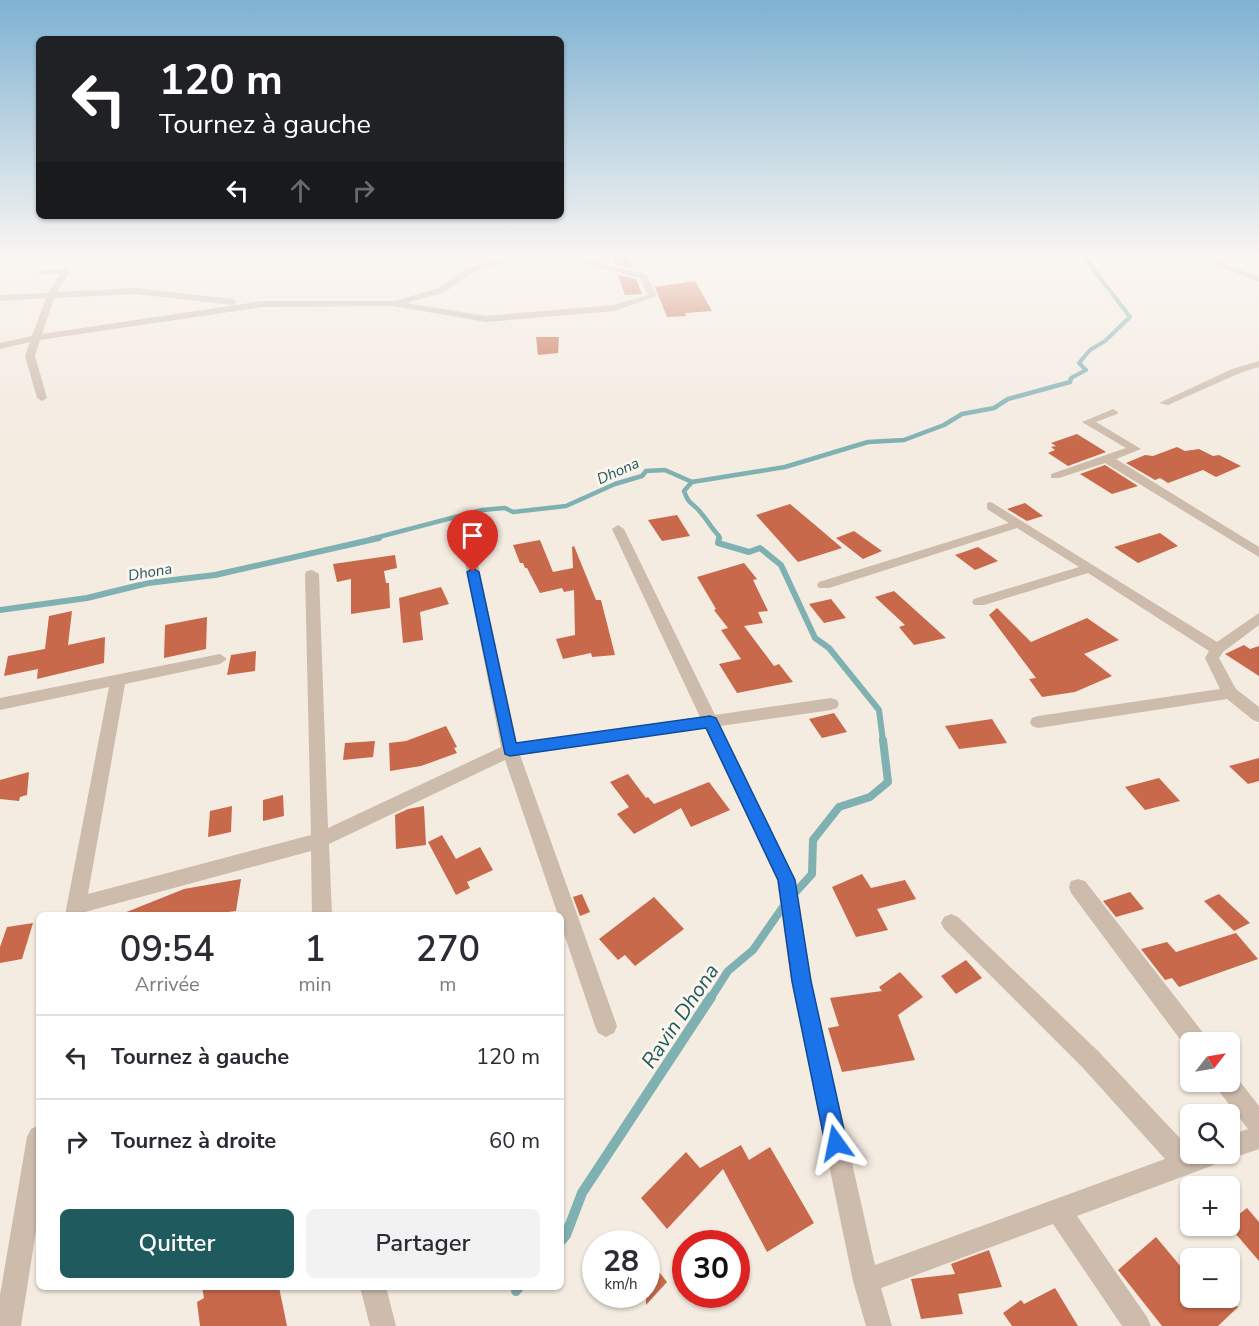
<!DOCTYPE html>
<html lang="fr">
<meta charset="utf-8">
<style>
body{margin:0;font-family:"Nunito Sans",sans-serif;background:#f2f2f3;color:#2b2b33;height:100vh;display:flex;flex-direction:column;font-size:22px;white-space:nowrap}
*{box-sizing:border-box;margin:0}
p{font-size:20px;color:#7c7c81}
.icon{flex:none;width:33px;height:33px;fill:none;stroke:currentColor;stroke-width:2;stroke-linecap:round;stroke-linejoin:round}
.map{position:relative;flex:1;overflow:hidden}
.sheet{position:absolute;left:36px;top:912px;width:528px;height:378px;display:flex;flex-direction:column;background:#fff;border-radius:9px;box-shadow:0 2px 4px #0004}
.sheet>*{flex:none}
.banner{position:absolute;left:36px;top:36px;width:528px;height:183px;border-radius:9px;box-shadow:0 2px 4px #0004;background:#202124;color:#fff;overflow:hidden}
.needle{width:39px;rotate:59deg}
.fabs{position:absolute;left:1180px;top:1032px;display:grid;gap:12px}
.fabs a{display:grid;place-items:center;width:60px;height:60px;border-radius:9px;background:#fff;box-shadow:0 2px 4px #0004;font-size:30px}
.speed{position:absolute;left:582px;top:1230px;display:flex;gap:12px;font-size:30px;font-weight:700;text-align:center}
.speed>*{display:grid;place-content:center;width:78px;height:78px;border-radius:50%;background:#fff;box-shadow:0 2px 4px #0004;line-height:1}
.speed small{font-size:15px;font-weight:400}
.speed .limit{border:9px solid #d22;background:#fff;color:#111}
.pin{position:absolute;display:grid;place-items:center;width:51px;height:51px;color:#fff;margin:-62px -26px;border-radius:50% 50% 50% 0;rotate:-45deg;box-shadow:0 0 6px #0007}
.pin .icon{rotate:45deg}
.me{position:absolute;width:66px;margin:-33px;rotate:348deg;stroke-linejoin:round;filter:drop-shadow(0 0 4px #0008)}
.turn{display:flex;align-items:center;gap:21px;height:126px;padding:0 24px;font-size:27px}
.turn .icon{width:78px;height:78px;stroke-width:2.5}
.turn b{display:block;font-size:42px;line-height:51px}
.lanes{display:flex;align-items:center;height:57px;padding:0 24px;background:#0003;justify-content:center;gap:30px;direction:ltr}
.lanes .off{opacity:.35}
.eta{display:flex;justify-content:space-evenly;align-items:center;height:102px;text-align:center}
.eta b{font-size:36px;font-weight:600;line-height:42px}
.primary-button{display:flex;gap:12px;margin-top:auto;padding:12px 24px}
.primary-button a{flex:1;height:69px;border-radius:9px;background:#1f5a5e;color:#fff;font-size:24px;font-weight:600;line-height:69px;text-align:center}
.primary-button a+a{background:#f2f2f3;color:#2b2b33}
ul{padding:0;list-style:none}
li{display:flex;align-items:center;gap:18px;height:84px;padding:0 24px;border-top:2px solid #e1e1e2}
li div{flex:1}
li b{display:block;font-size:22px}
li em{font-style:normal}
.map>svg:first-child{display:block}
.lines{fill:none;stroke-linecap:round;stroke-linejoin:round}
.stream-far4{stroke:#7fb0b2;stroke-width:4}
.stream-far3{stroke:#7fb0b2;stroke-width:4.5}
.stream-far2{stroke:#7fb0b2;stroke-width:6}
.stream-far1{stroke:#7fb0b2;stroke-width:8}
.stream{stroke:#7fb0b2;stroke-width:10}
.building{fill:#c8694b}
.minor{fill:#cdbbac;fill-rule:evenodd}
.route{fill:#1a73e8;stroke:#114b97;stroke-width:1.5}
.labels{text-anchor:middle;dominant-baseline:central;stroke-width:6;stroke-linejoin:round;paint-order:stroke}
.far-water-label{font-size:15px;font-style:italic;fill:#1f5a5e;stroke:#fbf5ee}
.near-water-label{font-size:21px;font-style:italic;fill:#1f5a5e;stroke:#fbf5ee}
</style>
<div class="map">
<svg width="1259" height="1326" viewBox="0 0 1259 1326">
<rect width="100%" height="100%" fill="#f4ebe1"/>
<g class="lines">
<!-- stream-far4 -->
<polyline class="stream-far4" points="1070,381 1071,378 1086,370 1079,363 1090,350 1105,341 1130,317 1085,258 1086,256"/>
<!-- stream-far3 -->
<g class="stream-far3">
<path d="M692,482l-8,9c5,15 10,12 17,22 7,8 11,16 18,23v3"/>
<polyline points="371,539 482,510 505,508 513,512 566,506 615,484 642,476 646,471 665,470 692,482 785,467 868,442 904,440 944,425 962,414 994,408 1008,399 1070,382 1071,379"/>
</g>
<!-- stream-far2 -->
<g class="stream-far2">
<polyline points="719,538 718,543 749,552 760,548 781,565 815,638 829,648 879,710 883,741"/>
<polyline points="0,610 87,598 148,583 215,575 379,538"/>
</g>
<!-- stream-far1 -->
<g class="stream-far1">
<polyline points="792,896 812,874 813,840 839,807 870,797 888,782 883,740"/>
<polyline points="710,999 728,971 753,950 785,904"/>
</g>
<!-- stream -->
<g class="stream">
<polyline points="561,1241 566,1235 582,1193 711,997"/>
<polyline points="516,1291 519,1287"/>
</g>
</g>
<!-- building -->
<g class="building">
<polygon points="612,256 627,256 632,268 615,264"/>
<polygon points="618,275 636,279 642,294 625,295"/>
<polygon points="695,281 712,311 685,313 686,316 667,317 655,287"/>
<polygon points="536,337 559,337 558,353 538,355"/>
<polygon points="1077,434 1106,452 1068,466 1048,453 1055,450 1051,447 1056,446 1051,443"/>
<polygon points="1177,447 1185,451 1199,449 1213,456 1219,455 1241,466 1216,477 1203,470 1168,483 1160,478 1155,480 1126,463 1145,455 1153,456"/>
<polygon points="1105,465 1138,486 1112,494 1080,474"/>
<polygon points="1025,503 1043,516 1027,521 1007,509"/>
<polygon points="790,504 821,530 842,548 798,562 756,515"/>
<polygon points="677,515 690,536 662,541 648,520"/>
<polygon points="854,531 882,551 863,559 836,538"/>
<polygon points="1160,533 1178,546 1138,563 1114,547"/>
<polygon points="540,540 553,572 573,568 572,547 574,546 596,600 601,600 615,655 592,657 591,653 563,659 556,639 575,635 574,590 564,592 562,588 540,593 527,568 525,568 523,563 520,563 513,545"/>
<polygon points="978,547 998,561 975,570 955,555"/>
<polygon points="395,555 397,568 384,571 386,583 389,583 390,608 351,614 351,579 337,582 333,564"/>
<polygon points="744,563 757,579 753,580 768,611 758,612 763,623 744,626 774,666 779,664 793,682 737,693 719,664 741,659 721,630 728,628 714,610 716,609 697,577"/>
<polygon points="441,587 449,604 420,612 423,640 403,643 399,598"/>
<polygon points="894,591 946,638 914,645 899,627 905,625 875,597"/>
<polygon points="831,599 846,618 824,623 809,604"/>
<polygon points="997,608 1031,642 1087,618 1119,640 1084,654 1112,676 1075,692 1042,697 1029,679 1036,678 989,615"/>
<polygon points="72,611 68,645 105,637 104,663 37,679 38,669 4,676 8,656 45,649 49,616"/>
<polygon points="207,617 206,649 164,658 165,625"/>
<polygon points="1244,645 1250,649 1259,646 1259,676 1225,654"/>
<polygon points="256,651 255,671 227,675 231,655"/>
<polygon points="834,713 847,732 822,738 809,719"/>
<polygon points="992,719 1007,743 959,749 945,726"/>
<polygon points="446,726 457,747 454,748 457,753 421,766 390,771 389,743 406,741"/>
<polygon points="375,741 373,757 343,760 345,743"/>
<polygon points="1259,758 1259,781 1248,784 1229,766"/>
<polygon points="29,772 27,795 20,797 19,801 0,799 0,780"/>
<polygon points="628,774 646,798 648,797 654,804 709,782 730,810 691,827 681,808 634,834 617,814 629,807 610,782"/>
<polygon points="1159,778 1180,801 1145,810 1125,787"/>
<polygon points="283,795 284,816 263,821 263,800"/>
<polygon points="232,806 231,832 208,837 210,811"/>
<polygon points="424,806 426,845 396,849 395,815 408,809"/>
<polygon points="442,835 456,859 480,847 493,870 467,882 470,888 456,895 428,842"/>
<polygon points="862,874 871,888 905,880 916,899 877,909 888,930 856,937 832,887"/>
<polygon points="241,879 236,911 204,915 119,915 184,889"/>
<polygon points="1130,892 1144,909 1116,917 1103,901"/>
<polygon points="582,894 590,912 580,916 573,897"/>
<polygon points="1219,894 1250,923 1234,931 1204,901"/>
<polygon points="654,897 684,929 635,966 625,955 618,960 599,939"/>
<polygon points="33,923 22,959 0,963 0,947 7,927"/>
<polygon points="1236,933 1258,959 1179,987 1172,978 1165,980 1141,949 1167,942 1176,952"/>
<polygon points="966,960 982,978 956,994 941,976"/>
<polygon points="900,972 923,997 898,1015 915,1060 842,1072 828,1028 839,1026 830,998 882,991 879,987"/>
<polygon points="741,1145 749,1160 770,1147 814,1223 767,1252 723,1169 667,1229 641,1198 686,1152 700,1168"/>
<polygon points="1247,1208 1259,1222 1259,1261 1229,1226 1230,1221"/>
<polygon points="1156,1237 1182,1268 1191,1261 1191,1298 1230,1298 1238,1307 1218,1326 1162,1326 1118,1270"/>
<polygon points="989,1250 1002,1287 958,1294 963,1314 921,1319 911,1279 955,1274 951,1264"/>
<polygon points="646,1255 667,1282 646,1305"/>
<polygon points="202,1287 279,1287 287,1326 200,1326 197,1302 204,1298"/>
<polygon points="1055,1288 1078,1326 1012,1326 1003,1313 1021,1300 1024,1304"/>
</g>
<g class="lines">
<!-- minor -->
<g class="minor">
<path d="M508,256h12l-50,18 -25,18 -39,11 80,13 127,-11 35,-10 -8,-17 -85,-22h14l77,18 11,22 -43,15 -128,11 -93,-16 -130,1 -223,33 -5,16 12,42 -5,3 -5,-3 -12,-42 5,-14 -30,7v-6l32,-7 14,-38 -46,3v-6l48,-2 12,-19 -21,1 -1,-2c7,-4 25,-6 32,-2l-13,21 78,-4 98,11 4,3 -4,3 -98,-11 -81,4 -12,36 221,-33h132l44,-13 25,-18z"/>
<polygon points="1216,260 1259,277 1259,282 1213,264 1213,260"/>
<polygon points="1259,361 1259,367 1240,373 1168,405 1159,403 1232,369"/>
<polygon points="1113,409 1118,412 1117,414 1096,422 1141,449 1116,459 1259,547 1259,557 1105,463 1059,478 1051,478 1051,474 1126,448 1082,422"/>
<polygon points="991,502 1217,642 1259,613 1259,625 1223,652 1219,658 1236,689 1259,707 1259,722 1253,720 1227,699 1038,728 1032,726 1030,722 1032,718 1038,716 1220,689 1205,658 1209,651 1088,573 984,605 974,605 972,602 974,599 1079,567 1017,528 829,588 819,588 817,585 819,582 1009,523 987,509 987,503"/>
<polygon points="464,523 470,527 517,743 700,717 612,529 618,525 624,529 715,715 831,698 837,700 839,704 837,708 831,710 720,726 795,880 811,981 875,1265 1165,1159 1083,1068 944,929 941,923 944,917 951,914 958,917 1099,1052 1191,1150 1191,1154 1230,1154 1230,1135 1248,1129 1218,1090 1215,1082 1230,1082 1230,1072 1234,1074 1259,1106 1259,1149 1230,1159 1222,1155 1219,1162 1211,1166 1077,1216 1147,1317 1151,1326 1122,1326 1053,1224 881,1288 892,1326 866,1326 853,1281 791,981 777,880 705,728 520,755 617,1026 614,1033 606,1037 598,1033 595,1026 561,925 561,915 558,915 505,760 329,844 332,915 312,915 311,851 85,912 85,915 65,915 109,687 0,710 0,698 220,654 227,659 220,664 125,684 88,894 311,835 305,574 307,571 312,570 319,574 328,828 501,747 458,527"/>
<polygon points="1078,879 1085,881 1204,1034 1207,1042 1191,1042 1191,1051 1188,1050 1071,893 1069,887 1071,881"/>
<polygon points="39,1125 39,1212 21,1326 0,1326 0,1295 27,1137 31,1129"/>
<polygon points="360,1287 386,1287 396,1326 370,1326"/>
</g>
</g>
<!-- sky -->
<linearGradient id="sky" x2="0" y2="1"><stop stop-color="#7eb2d2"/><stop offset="0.58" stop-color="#faf6f2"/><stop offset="1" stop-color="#faf6f2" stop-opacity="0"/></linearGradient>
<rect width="1259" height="442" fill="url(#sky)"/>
<!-- route -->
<polygon class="route" points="473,568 479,572 516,743 710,716 716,718 795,880 811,981 847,1143 844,1150 836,1153 829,1150 825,1143 792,981 778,880 706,728 510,756 505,754 467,572"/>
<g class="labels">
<!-- far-water labels -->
<g class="far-water-label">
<text transform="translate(618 471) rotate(-24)">Dhona</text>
<text transform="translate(150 572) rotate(-10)">Dhona</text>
</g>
<!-- near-water labels -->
<g class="near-water-label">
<text transform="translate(680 1016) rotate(-56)">Ravin Dhona</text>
</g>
</g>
</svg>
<div class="fabs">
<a><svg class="needle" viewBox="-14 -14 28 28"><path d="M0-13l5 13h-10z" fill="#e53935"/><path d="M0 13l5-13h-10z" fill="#7c7c81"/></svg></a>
<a><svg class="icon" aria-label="search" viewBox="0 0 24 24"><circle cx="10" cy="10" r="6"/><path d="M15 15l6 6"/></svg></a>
<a>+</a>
<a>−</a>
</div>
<div class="speed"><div>28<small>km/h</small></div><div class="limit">30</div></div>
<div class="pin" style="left:473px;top:572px;background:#d93025"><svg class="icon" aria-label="arrive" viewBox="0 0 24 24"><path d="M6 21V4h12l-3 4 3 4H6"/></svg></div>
<svg class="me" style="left:836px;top:1143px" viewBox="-20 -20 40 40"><path d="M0-17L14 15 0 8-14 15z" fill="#1a73e8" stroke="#fff" stroke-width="4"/></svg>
<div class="banner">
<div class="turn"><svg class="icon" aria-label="left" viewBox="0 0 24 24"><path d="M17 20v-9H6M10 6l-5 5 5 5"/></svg><div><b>120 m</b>Tournez à gauche</div></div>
<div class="lanes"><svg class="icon" aria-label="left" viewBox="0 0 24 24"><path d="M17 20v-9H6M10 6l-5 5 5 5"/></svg><svg class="icon off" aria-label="ahead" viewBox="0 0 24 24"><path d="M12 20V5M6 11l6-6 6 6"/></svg><svg class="icon off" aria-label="right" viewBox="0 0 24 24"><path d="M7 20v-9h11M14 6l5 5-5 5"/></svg></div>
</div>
<section class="sheet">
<div class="eta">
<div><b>09:54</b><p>Arrivée</p></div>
<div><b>1</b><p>min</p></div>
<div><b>270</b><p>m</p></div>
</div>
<ul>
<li><svg class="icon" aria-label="left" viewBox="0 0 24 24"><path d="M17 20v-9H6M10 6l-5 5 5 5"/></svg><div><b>Tournez à gauche</b></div><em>120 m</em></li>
<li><svg class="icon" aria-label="right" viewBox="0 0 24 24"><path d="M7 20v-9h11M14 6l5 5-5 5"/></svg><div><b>Tournez à droite</b></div><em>60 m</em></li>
</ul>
<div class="primary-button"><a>Quitter</a><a>Partager</a></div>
</section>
</div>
